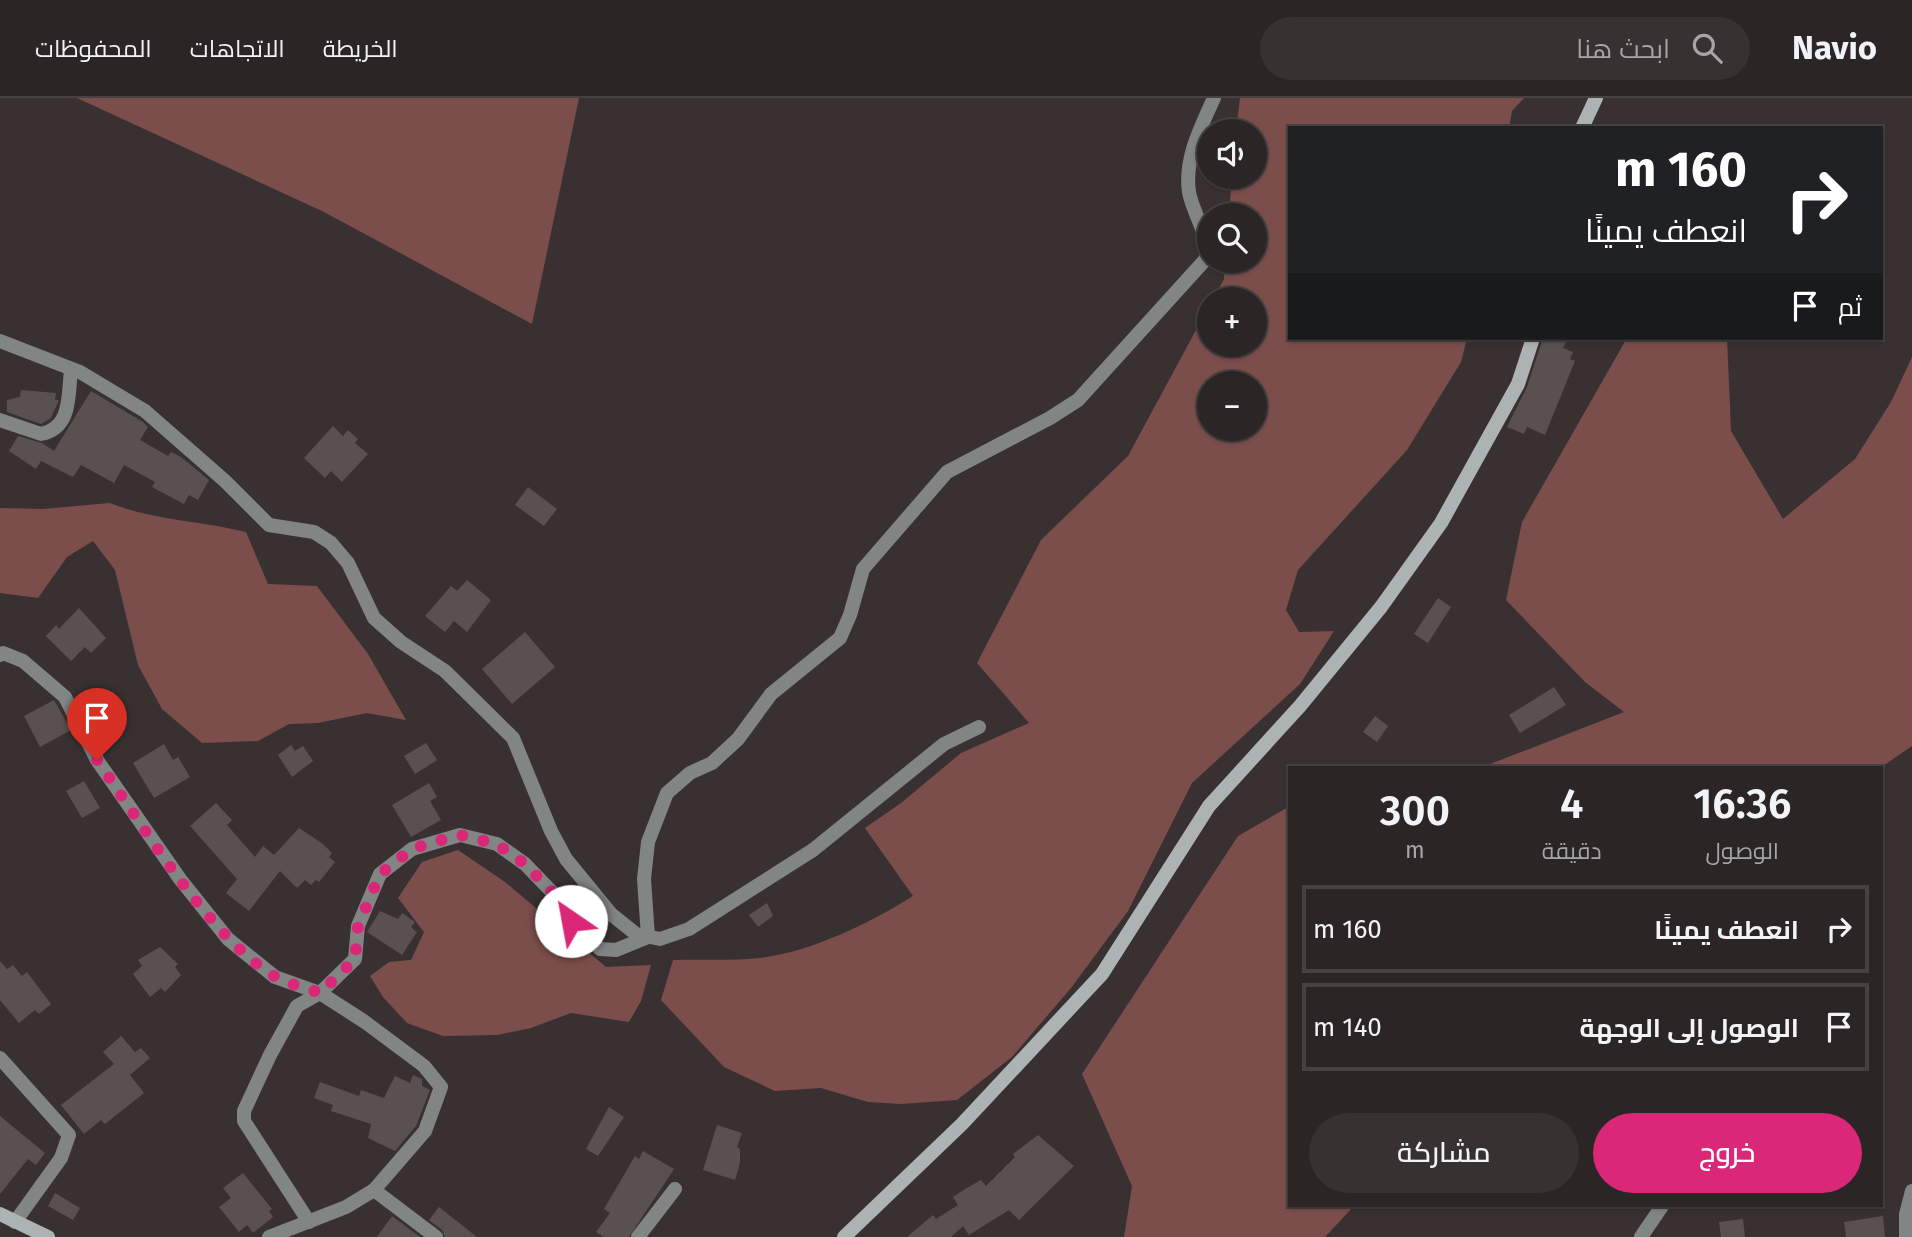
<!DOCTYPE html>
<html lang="ar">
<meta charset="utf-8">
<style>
body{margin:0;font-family:"Fira Sans",Cairo,sans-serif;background:#373132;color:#f1f3f6;direction:rtl;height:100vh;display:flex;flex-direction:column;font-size:26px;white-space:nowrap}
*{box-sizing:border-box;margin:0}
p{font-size:23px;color:#a6a5a7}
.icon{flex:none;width:38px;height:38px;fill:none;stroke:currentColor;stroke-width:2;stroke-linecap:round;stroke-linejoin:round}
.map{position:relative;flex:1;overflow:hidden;direction:ltr}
.panel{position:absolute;left:1288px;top:668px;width:595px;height:441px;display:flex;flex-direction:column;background:#2b2525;border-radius:0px;box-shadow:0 2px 5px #0004,0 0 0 2px #474242;direction:rtl}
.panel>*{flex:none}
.hud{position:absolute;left:1288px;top:28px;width:595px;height:214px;border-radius:0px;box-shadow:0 2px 5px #0004,0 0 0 2px #474242;direction:rtl;background:#202124;color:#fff;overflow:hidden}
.tools{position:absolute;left:1197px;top:21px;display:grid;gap:14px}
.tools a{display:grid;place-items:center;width:70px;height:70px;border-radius:50%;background:#2b2525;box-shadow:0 2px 5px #0004,0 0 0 2px #474242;font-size:35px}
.pin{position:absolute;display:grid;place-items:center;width:60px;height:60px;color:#fff;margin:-72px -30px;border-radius:50% 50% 50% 0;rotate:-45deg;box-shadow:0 0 7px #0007}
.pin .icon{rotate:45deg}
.me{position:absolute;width:77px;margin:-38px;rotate:327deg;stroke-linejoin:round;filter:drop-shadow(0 0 5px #0008)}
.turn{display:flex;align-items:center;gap:24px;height:147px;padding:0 21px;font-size:32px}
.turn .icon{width:91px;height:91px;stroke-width:2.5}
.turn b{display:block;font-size:49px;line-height:60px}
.then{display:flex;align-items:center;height:66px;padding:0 21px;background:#0003;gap:14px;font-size:26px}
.eta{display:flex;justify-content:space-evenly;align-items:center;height:119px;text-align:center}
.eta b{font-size:42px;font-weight:600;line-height:49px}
.primary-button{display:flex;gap:14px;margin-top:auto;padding:14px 21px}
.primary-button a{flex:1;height:80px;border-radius:42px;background:#db2777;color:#fff;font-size:28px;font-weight:600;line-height:80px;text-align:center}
.primary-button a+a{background:#373132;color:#f1f3f6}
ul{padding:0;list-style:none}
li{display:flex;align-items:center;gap:21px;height:88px;margin:0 14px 10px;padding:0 7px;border:4px solid #474242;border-radius:0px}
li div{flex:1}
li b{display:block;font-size:26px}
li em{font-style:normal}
header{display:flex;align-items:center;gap:42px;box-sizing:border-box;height:98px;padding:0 35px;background:#2b2525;border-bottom:2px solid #474242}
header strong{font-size:33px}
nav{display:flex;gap:38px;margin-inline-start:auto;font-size:24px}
.search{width:490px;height:63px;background:#373132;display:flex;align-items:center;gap:18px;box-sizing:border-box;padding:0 24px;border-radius:38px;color:#a6a5a7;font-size:26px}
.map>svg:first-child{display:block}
.green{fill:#7b4e4c;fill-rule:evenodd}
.building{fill:#595150}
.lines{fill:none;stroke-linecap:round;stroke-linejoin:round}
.minor{stroke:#818584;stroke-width:14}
.secondary{stroke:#adb3b2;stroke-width:14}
.route{stroke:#db2777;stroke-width:12;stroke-dasharray:0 21.6}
</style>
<header>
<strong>Navio</strong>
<div class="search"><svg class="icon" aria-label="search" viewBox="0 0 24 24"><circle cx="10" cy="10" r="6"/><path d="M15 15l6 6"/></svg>ابحث هنا</div>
<nav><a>الخريطة</a><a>الاتجاهات</a><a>المحفوظات</a></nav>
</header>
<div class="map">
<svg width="1912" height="1139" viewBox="0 0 1912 1139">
<rect width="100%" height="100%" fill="#393131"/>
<!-- green -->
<g class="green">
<polygon points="77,0 579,0 532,226 324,114"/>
<path d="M1240,0h284l-12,13 -3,17h-219v210h177l-6,24 -54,88 -109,120 -12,40 13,22 35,-1 -34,53 -108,99 -64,128 -57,77 -59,69 -55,43 -56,4 -33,-2 -47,-14 -46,3 -51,-24 -63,-67 12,-40c28,-1 58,1 86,-2 50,-5 113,-36 154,-62l-48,-68 36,-25 60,-50 68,-30 -52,-60 64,-123 87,-84 81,-150v39h46v-46h-42l11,-20 1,-18h30v-46h-26l3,-38h23v-46h-19zM1255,285v46h-46v-46z"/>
<polygon points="1627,240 1727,240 1731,333 1783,421 1855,361 1891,304 1912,259 1912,648 1880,670 1480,670 1624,614 1585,584 1506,502 1522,424"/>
<path d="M110,405c42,17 91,18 136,29l22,52 49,2 51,68 38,66 -39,-7 -49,10 -29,1 -31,17 -56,2 -40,-34 -24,-44 -23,-95 -22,-29 -26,16 -29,41 -38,-5v-85l43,1z"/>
<polygon points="1290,708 1290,1108 1354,1108 1325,1139 1124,1139 1132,1088 1082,976 1238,738"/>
<polygon points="458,752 505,784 606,869 651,867 641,903 629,924 571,915 531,930 497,937 443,938 407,925 383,899 370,878 389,864 411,862 424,834 398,800 422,764"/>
</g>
<!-- building -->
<g class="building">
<polygon points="1543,240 1568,240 1563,250 1573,254 1570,261 1575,263 1545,337 1527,329 1524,336 1507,329 1527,289"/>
<polygon points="21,292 56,295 55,302 59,302 51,320 41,326 7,314 7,302 20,299"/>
<polygon points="91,293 143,324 148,329 140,342 168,358 171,354 181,359 209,382 198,402 189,397 184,406 152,389 155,384 124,367 114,385 81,367 73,379 41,363 36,371 9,353 18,338 42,345 54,353"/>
<polygon points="333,328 343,338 348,332 358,341 355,345 368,356 342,384 331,373 325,380 304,360"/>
<polygon points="528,389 557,411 544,428 515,407"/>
<polygon points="467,482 491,502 467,534 454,523 445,534 425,518 451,488 457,493"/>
<polygon points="1438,500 1451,509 1428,545 1414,536"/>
<polygon points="79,510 106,540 91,555 85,549 71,563 46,538 56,527 59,531"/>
<polygon points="525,534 555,569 512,606 482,571"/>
<polygon points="1554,589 1566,607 1520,635 1509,617"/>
<polygon points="54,602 71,632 40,649 24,618"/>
<polygon points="1375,618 1388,628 1377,644 1363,634"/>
<polygon points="426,645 437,662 415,676 404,658"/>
<polygon points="164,646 173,662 178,659 190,679 154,700 133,665"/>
<polygon points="291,647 295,653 303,648 313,663 292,679 278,657"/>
<polygon points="84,683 100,710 82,720 66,693"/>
<polygon points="429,685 437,699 430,703 441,722 411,739 392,707"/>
<polygon points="216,705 232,722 227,727 255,759 263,748 274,757 299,730 323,746 332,755 329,759 335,764 319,784 316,782 311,787 305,782 297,790 280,773 249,813 226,795 237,781 190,728"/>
<polygon points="767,805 773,818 758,829 749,817"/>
<polygon points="380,813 398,821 402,815 415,824 411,829 417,834 402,857 367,834"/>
<polygon points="160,849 178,866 175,869 181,877 165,894 161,890 150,899 133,876 142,868 138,862"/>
<polygon points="0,863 7,871 13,867 22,878 27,874 51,906 39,916 35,912 19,925 0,902"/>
<polygon points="121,938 135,954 141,950 150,960 130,977 144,995 105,1026 101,1022 84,1036 61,1007 114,966 103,954"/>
<polygon points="413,977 422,981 422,988 430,992 416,1028 395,1053 368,1040 371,1026 331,1013 333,1007 314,1000 320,984 359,998 361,992 384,1000 395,978 410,985"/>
<polygon points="609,1009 624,1019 598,1058 586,1051"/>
<polygon points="0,1018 45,1055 36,1067 28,1061 0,1096"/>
<polygon points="717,1027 742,1035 737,1049 740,1051 740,1065 735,1082 703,1072"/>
<polygon points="1038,1037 1074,1068 1019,1122 1009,1112 969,1137 963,1128 951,1139 907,1139 933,1117 936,1121 958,1107 953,1099 965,1091 981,1082 986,1088 1015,1059 1013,1056"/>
<polygon points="643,1053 674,1071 629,1139 604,1139 596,1134 610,1115 604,1111 635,1058 639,1061"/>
<polygon points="243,1075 272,1111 269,1113 273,1119 253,1135 247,1127 239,1134 219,1109 231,1100 223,1090"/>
<polygon points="55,1095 80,1110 73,1122 48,1108"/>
<polygon points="439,1109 477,1139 445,1139 442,1132 429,1122"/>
<polygon points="392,1118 420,1139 377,1139"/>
<polygon points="1883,1118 1885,1139 1846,1139 1844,1124"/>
<polygon points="1743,1121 1745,1139 1721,1139 1719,1124"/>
</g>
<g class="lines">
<!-- minor -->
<g class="minor">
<polyline points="0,243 80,274 145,313 225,383 269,427 314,434 331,445 348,465 374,520 401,544 445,573 513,640 551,733 566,761 611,816 636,836 660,841 689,831 813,752 944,646 979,629"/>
<path d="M0,322l41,14c31,-6 27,-39 30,-64"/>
<polyline points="0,557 3,555 23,563 65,599 97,662 180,781 228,841 275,879 320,895 365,924 424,968 441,989 425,1033 374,1092 346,1109 269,1139"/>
<polyline points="0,960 69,1037 61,1060 15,1124"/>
<polyline points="374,1092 436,1139"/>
<path d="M309,1124l-65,-101v-10l26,-56 27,-49 23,-13 35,-34 3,-33 22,-52 32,-25 48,-14 37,9 28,20 27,28 19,29 29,28 16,1 32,-13 -4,-58 4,-37 19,-49 23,-20 22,-10 26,-24 33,-45 69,-56 10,-23 13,-46 84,-97 103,-54 28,-18 127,-140c7,-22 -12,-45 -16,-68 -5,-33 12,-65 25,-94"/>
<polyline points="638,1139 675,1091"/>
<polyline points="1641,1139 1662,1108"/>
<polyline points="1906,1139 1906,1116 1912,1093"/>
</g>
<!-- secondary -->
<g class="secondary">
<polyline points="1582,30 1596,0"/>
<polyline points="0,1116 48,1139"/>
<polyline points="844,1139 962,1026 1102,876 1209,708 1300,608 1381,509 1441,425 1518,286 1533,240"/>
</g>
</g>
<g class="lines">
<!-- route -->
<path class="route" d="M97,662c46,65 110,175 177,216 14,8 32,12 46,17l35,-34 3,-33 22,-52 32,-25 22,-7 26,-7 37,9 28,20 27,28 19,29"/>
</g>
</svg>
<div class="tools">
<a><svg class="icon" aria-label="sound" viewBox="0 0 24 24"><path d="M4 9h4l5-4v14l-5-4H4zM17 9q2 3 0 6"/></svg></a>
<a><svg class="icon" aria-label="search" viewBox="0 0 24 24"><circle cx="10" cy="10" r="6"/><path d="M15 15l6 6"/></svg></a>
<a>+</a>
<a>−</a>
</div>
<div class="pin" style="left:97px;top:662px;background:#d93025"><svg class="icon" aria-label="arrive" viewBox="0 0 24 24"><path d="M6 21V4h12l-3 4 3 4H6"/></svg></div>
<svg class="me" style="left:571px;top:823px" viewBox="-20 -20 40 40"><circle r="19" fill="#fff"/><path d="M0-13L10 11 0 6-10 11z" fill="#db2777"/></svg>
<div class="hud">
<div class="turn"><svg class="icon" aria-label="right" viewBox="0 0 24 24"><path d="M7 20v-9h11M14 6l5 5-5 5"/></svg><div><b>160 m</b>انعطف يمينًا</div></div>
<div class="then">ثم<svg class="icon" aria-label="arrive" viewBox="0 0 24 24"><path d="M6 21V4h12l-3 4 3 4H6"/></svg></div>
</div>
<section class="panel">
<div class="eta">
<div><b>16:36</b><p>الوصول</p></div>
<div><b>4</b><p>دقيقة</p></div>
<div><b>300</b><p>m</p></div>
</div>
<ul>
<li><svg class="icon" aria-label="right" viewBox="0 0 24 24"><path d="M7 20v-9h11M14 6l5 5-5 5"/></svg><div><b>انعطف يمينًا</b></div><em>160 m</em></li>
<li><svg class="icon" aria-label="arrive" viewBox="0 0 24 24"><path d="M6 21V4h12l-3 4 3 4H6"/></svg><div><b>الوصول إلى الوجهة</b></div><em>140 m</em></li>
</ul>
<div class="primary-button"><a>خروج</a><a>مشاركة</a></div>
</section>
</div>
